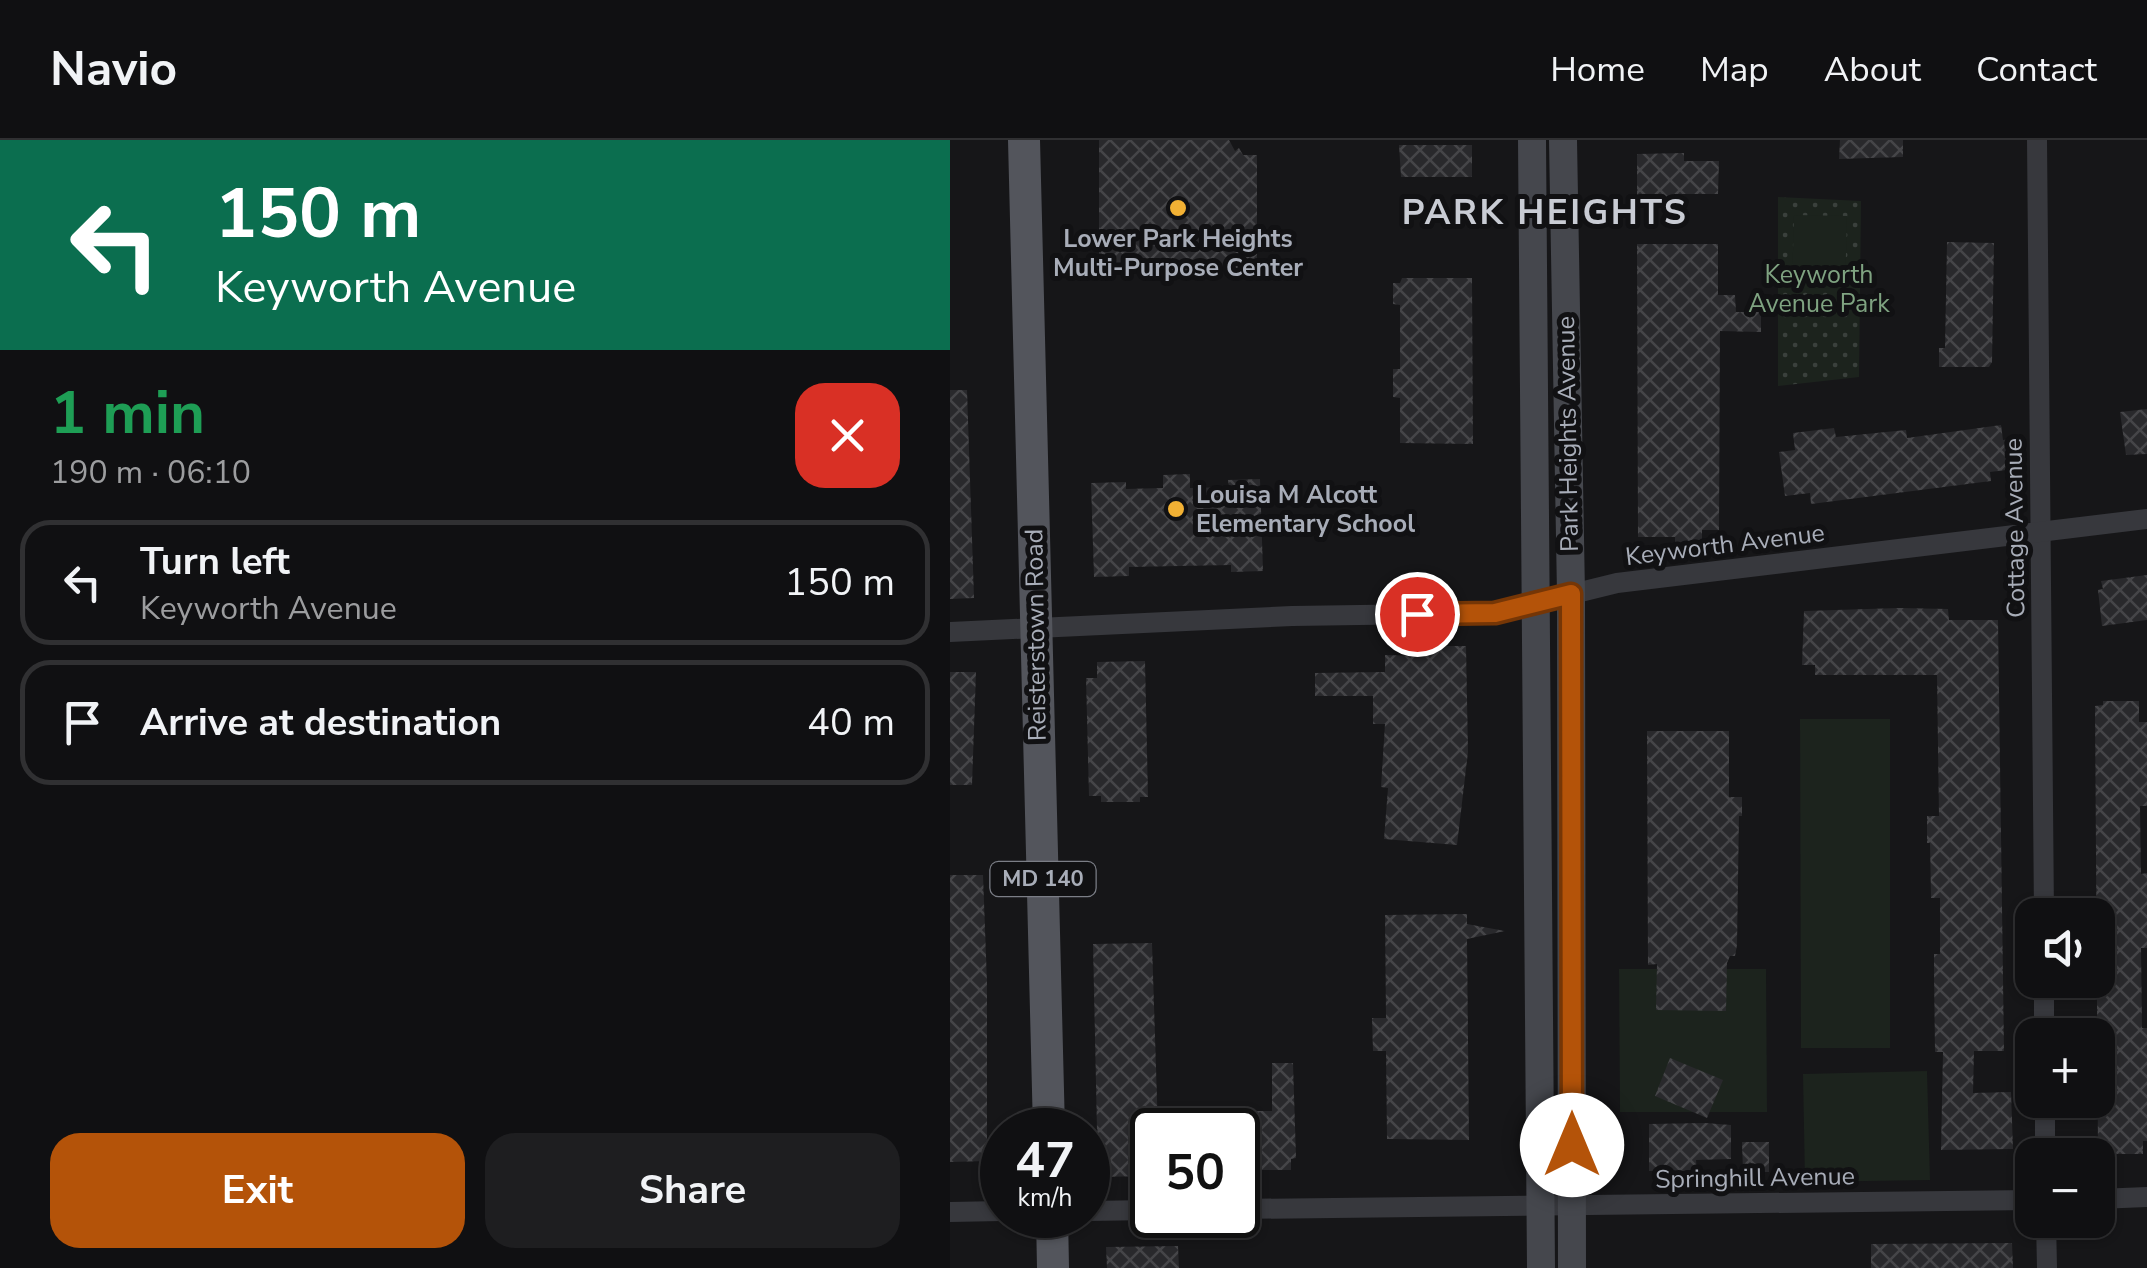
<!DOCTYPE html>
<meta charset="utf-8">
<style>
body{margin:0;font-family:"Nunito Sans",sans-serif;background:#1e1e20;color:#f1f3f6;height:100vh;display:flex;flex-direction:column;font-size:38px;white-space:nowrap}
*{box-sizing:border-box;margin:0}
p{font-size:32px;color:#9c9d9f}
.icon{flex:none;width:55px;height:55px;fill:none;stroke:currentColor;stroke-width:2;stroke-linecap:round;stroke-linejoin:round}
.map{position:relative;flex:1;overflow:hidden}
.drawer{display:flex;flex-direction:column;background:#101012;width:950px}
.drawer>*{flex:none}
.banner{background:#0b6e4f;color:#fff;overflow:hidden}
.buttons{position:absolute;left:1065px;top:758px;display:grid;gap:20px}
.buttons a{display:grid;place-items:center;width:100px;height:100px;border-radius:20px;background:#101012;box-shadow:0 2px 8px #0004,0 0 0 2px #303032;font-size:50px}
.speed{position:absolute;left:30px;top:968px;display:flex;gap:20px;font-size:50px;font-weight:700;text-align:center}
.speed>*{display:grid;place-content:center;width:130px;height:130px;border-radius:50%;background:#101012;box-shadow:0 2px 8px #0004,0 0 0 2px #303032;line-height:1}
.speed small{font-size:25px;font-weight:400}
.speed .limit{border:5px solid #111;border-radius:15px;background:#fff;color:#111}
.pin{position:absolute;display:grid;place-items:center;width:85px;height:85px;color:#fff;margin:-42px;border:5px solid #fff;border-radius:50%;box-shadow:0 2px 10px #0007}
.me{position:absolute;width:110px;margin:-55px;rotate:0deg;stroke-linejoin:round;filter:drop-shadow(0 0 8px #0008)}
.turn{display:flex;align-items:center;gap:35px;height:210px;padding:0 50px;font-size:45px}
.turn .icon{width:130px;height:130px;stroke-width:2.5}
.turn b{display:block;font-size:70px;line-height:85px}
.round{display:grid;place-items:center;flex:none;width:105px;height:105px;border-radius:30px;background:#1e1e20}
.overview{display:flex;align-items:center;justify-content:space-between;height:170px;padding:0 50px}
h1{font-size:60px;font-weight:700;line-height:75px;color:#1e9e55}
.cta{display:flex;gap:20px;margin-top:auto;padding:20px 50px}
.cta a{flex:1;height:115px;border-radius:30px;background:#b45309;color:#fff;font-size:40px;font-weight:700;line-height:115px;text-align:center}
.cta a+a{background:#1e1e20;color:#f1f3f6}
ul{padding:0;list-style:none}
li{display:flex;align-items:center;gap:30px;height:125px;margin:0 20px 15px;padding:0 30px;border:5px solid #303032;border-radius:30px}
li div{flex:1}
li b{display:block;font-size:38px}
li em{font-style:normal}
header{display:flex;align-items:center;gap:60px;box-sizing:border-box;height:140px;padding:0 50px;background:#101012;border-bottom:2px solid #303032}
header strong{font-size:48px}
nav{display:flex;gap:55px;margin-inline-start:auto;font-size:35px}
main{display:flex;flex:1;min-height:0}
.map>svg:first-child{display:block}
.grass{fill:url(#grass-dots)}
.garden{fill:#1c231d}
.building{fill:url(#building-cross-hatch)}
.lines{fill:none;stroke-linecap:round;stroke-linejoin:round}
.minor{stroke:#37383d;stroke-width:20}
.secondary{stroke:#45474d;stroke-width:28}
.primary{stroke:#53555c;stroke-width:32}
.route-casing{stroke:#753606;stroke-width:25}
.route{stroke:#b45309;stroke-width:18}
.poi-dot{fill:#f2b134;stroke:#111113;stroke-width:4}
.labels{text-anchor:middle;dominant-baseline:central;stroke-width:10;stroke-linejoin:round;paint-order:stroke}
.shield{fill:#111113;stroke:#7b7e86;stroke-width:2.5}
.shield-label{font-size:22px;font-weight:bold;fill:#a8adb8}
.poi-label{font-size:25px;font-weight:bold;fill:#a8adb8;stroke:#111113}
.park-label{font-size:25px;fill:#7fa381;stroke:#111113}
.street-label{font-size:25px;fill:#a8adb8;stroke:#111113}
.district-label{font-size:35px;font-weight:bold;letter-spacing:2.5px;fill:#c9ccd4;stroke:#111113}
</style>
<header>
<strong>Navio</strong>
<nav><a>Home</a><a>Map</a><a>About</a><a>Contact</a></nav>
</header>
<main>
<section class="drawer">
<div class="banner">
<div class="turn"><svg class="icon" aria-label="left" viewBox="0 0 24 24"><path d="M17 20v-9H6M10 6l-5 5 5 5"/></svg><div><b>150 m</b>Keyworth Avenue</div></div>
</div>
<div class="overview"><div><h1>1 min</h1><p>190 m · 06:10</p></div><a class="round" style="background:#d93025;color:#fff"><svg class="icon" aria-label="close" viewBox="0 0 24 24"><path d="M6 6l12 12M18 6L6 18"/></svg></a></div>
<ul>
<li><svg class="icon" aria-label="left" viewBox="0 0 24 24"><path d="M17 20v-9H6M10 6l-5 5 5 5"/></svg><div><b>Turn left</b><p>Keyworth Avenue</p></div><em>150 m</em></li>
<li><svg class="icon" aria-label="arrive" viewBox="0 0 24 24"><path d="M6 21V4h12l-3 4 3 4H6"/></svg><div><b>Arrive at destination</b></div><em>40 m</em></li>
</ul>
<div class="cta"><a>Exit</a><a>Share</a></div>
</section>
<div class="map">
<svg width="1197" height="1128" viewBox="0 0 1197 1128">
<defs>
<pattern id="grass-dots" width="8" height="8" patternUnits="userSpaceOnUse" patternTransform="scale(2.5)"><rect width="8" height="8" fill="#1c231d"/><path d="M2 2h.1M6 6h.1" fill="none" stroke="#3a403c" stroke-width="1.8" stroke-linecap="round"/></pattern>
<pattern id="building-cross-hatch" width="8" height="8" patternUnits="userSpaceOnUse" patternTransform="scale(2.5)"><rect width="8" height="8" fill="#29292c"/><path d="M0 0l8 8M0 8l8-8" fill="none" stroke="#454548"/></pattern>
</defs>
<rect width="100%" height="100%" fill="#161618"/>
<!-- grass -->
<polygon class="grass" points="828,57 911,61 909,237 828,246"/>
<!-- garden -->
<g class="garden">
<polygon points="844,75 897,76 895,149 842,148"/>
<polygon points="850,579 940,579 940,908 851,908"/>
<polygon points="669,829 816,829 817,972 670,972"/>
<polygon points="977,931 980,1040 855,1042 853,934"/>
</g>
<!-- building -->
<g class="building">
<polygon points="149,0 279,0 285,11 289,8 293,15 307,15 307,131 149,132"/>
<polygon points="890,0 953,0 953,17 889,19"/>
<polygon points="449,5 522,5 522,37 451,37"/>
<polygon points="734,13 734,21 769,21 768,54 724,54 724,61 687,61 687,14"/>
<polygon points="997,102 1044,103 1042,222 1039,227 989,227 989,208 995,208"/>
<polygon points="687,104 768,104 768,155 785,155 786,172 811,172 811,192 770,191 769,390 752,390 752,405 725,404 725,397 688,397"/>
<polygon points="452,138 522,138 523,304 450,303 450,258 443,257 443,229 450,229 450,165 443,164 443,143 450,143"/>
<polygon points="0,250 17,250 24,458 0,459"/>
<polygon points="1197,269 1197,314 1176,315 1170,272"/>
<polygon points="1051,285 1053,300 1059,299 1062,321 1055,322 1056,330 1040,332 1041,341 861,364 860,353 835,356 829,312 845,310 843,293 884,288 886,297 956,290 957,298"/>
<polygon points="240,334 240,348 279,347 278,340 310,339 313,431 281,432 281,425 179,427 179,436 144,437 141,343 176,342 176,349 213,348 213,335"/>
<polygon points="1197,435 1197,480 1152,486 1148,450 1153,449 1151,441"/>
<polygon points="949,468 998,469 999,480 1048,480 1054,911 1024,911 1023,953 1061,952 1063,1009 991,1010 993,912 985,912 984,831 984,814 990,814 990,758 981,758 980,703 977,703 977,676 989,676 987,535 865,535 865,525 852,525 854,471"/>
<polygon points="490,506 516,506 518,612 507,705 434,699 438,648 431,647 435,584 423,584 423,556 365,556 365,533 435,532 435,515 473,516 476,511 490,511"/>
<polygon points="195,521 198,657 190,657 190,662 151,662 151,656 139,656 136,538 147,538 147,522"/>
<polygon points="0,532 26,532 22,645 0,645"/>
<polygon points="1153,561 1189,561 1189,582 1197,582 1197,666 1190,666 1191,734 1197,733 1197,808 1191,808 1192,888 1197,888 1197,1001 1193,1001 1193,1014 1148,1014 1145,566 1153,565"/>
<polygon points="697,591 779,591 779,657 792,657 792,676 789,676 787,805 785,816 780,816 777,823 776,871 706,870 707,824 698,825"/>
<polygon points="0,735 33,735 37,843 37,1021 0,1022"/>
<polygon points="517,774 517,784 555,791 517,799 519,1000 437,999 436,911 423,911 422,878 436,878 435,775"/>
<polygon points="202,803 208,990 202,990 202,1036 148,1037 143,804"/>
<polygon points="720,918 773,940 757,978 705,956"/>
<polygon points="322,923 343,923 346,1018 341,1019 341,1030 288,1030 288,990 254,990 253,971 322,971"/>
<polygon points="755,983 781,985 781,1019 746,1020 747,1031 699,1031 699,984"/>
<polygon points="792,1002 819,1002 819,1032 793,1032"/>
<polygon points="1062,1103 1063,1128 921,1128 921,1104"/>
<polygon points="228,1106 229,1128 157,1128 156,1107"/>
</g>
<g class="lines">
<!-- minor -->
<g class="minor">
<polyline points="1087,0 1094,775"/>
<polyline points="0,492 342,476 545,473 667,443 1197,379"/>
<polyline points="1094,840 1094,895"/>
<polyline points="1095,960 1095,1015"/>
<polyline points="1148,1059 1197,1057"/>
<polyline points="288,1069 1082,1060"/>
<polyline points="138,1071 202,1070"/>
<polyline points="0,1072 52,1071"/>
<polyline points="1096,1080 1097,1128"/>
</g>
<!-- secondary -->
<g class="secondary">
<polyline points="582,0 591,1128"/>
<polyline points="613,0 621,454 622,1128"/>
</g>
<!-- primary -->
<g class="primary">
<polyline points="74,0 99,990"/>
<polyline points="102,1075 103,1128"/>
</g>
</g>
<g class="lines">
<defs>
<polyline id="route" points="467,474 545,473 621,454 622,1005"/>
</defs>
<!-- route casing -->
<use href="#route" class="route-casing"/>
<!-- route -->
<use href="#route" class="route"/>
</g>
<!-- markers -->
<g class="poi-dot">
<circle cx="228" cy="68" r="10"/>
<circle cx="226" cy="369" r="10"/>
</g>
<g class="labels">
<!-- shield labels -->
<rect class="shield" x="40.5" y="722" width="105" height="34" rx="8"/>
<g class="shield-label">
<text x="93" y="739">MD 140</text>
</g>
<!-- poi labels -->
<g class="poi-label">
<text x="228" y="99">Lower Park Heights<tspan x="228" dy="29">Multi-Purpose Center</tspan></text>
<text x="246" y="355" text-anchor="start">Louisa M Alcott<tspan x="246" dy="29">Elementary School</tspan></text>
</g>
<!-- park labels -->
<g class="park-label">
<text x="869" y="135">Keyworth<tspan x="869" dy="29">Avenue Park</tspan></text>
</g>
<!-- street labels -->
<g class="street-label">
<text transform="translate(618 294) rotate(-91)">Park Heights Avenue</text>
<text transform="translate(1065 388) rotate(-91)">Cottage Avenue</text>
<text transform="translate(775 405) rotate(-7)">Keyworth Avenue</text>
<text transform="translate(86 495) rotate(-91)">Reisterstown Road</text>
<text transform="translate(805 1038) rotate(-1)">Springhill Avenue</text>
</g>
<!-- district labels -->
<g class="district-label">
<text x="595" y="72">PARK HEIGHTS</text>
</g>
</g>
</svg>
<div class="buttons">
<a><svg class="icon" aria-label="sound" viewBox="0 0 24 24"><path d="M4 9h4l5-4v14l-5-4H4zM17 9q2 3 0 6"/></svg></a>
<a>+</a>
<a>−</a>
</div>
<div class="speed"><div>47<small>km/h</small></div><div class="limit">50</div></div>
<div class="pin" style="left:467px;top:474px;background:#d93025"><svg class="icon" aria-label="arrive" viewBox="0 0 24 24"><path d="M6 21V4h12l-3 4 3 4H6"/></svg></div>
<svg class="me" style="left:622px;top:1005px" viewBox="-20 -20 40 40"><circle r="19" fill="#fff"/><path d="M0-13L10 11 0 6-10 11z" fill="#b45309"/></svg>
</div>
</main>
